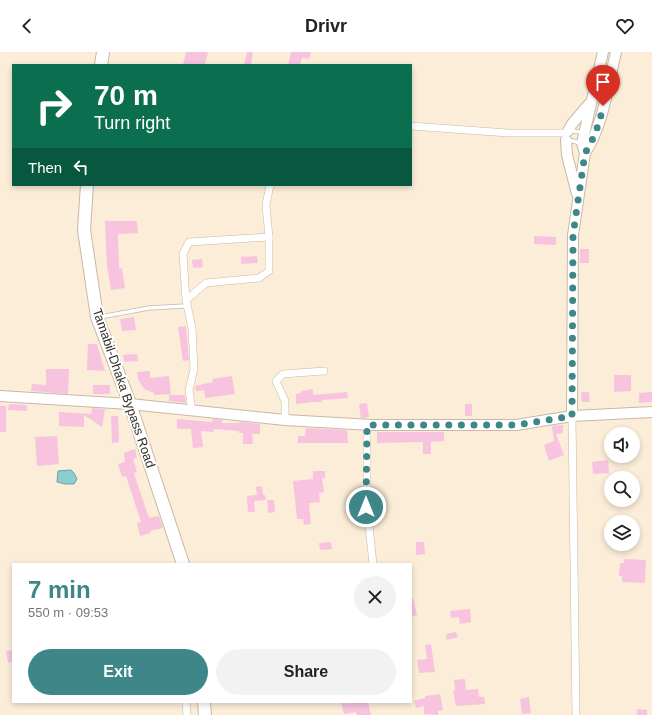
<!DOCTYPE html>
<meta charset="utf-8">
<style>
body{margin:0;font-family:Helvetica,sans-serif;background:#f2f2f2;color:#222;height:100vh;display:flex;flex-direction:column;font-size:15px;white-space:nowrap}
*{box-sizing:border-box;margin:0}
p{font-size:13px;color:#767676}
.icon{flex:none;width:22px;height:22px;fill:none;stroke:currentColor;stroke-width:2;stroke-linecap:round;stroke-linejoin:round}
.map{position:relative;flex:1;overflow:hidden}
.sheet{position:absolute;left:12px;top:511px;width:400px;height:140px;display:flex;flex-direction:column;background:#fff;border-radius:0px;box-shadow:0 2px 6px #0003}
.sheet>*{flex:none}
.guide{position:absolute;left:12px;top:12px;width:400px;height:122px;border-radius:0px;box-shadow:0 2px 6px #0003;background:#0b6e4f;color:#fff;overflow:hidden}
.fabs{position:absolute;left:604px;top:375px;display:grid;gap:8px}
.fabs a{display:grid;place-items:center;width:36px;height:36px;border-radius:50%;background:#fff;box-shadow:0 2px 6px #0003;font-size:20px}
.pin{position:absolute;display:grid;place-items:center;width:34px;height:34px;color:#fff;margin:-41px -17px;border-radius:50% 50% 50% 0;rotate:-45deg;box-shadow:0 0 4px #0007}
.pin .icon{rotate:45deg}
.me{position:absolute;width:44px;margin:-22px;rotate:0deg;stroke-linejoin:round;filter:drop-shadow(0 0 3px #0008)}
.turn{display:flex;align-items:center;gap:14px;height:84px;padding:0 16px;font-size:18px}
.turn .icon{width:52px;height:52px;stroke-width:2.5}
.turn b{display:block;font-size:28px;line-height:34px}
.then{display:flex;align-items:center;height:38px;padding:0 16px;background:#0003;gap:8px;font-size:15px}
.round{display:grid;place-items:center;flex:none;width:42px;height:42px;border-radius:21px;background:#f2f2f2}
.overview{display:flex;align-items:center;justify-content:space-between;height:68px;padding:0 16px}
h1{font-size:24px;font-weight:700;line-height:30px;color:#3e8687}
.cta{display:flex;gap:8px;margin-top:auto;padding:8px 16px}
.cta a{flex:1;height:46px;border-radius:24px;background:#3e8687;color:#fff;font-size:16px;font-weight:700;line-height:46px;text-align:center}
.cta a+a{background:#f2f2f2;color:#222}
header{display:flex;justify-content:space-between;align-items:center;height:52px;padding:0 16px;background:#fff;font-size:18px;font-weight:700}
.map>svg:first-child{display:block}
.water{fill:#8aced3;stroke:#709e9f}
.building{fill:#f8c3df}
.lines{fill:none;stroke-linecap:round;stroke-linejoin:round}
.lane-casing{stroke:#c7b9a5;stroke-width:5}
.street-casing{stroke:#c7b9a5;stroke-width:8}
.secondary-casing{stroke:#c7b9a5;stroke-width:12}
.highway-casing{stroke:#c7b9a5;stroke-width:14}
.lane{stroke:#fff;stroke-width:3.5}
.street{stroke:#fff;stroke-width:7}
.secondary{stroke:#fff;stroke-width:10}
.highway{stroke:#fff;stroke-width:12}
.route{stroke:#3e8687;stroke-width:7;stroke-dasharray:0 12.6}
.labels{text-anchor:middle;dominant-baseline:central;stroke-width:4;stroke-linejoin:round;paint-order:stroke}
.street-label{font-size:13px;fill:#342f27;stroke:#fff}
</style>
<header><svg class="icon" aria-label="back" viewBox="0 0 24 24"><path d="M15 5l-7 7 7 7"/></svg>Drivr<svg class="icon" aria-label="heart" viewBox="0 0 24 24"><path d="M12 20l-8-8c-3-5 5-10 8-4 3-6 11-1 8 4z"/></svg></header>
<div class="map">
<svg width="652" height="663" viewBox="0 0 652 663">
<rect width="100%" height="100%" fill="#fbedd8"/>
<!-- water -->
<polygon class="water" points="71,418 74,421 77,427 74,432 65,432 57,430 58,419"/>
<!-- building -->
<g class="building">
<polygon points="186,0 208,0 205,13 183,13"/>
<polygon points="247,0 253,0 251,13 244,13"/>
<polygon points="291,0 311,0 309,7 302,6 300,13 288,13"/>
<polygon points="105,169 137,169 138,181 118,182 119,217 122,216 125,236 111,238 107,214"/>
<polygon points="534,184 556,185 556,193 534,192"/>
<rect x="580" y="197" width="9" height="14"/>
<polygon points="257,204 258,211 241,212 241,205"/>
<polygon points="202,207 203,215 193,216 192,208"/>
<polygon points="134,265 136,278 122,279 120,267"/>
<polygon points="186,274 189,308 183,309 178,275"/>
<polygon points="88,292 97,292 105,319 87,318"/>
<polygon points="137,302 138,309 124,310 123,303"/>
<polygon points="46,317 69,317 68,342 31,339 32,332 46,333"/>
<polygon points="150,319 150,326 169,324 171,342 154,343 154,341 144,337 138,327 137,320"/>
<polygon points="614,323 631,323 631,339 614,340"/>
<polygon points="232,324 235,342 205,346 204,338 196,339 195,334 213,330 212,327"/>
<rect x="93" y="333" width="17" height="9"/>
<polygon points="313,337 313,343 347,340 348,346 322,348 322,350 312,350 296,352 296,342 301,341 301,339"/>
<polygon points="581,340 589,340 590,350 582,350"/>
<polygon points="652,340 652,350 639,351 639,341"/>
<polygon points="169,343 185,343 186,351 169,349"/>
<polygon points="367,351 369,365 361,366 359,352"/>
<polygon points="9,352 27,353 27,359 8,358"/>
<rect x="465" y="352" width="7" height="12"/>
<rect x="0" y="354" width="6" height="26"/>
<polygon points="92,356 105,357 102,375 84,363 84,375 59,374 59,360 91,362"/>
<polygon points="111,364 118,364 119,390 112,391"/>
<polygon points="177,367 212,370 213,367 222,368 222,371 239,371 239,370 260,372 260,382 252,382 253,392 243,392 243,381 239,381 239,379 214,377 213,380 201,379 203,395 193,396 191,377 177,377"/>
<polygon points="563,373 563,381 556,382 564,403 549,409 544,393 554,389 552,374"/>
<polygon points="306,376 347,378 348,391 298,391 298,384 305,384"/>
<polygon points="377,380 444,380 444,389 431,390 431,402 423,402 423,390 377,391"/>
<polygon points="57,384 59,412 37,414 35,385"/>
<polygon points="135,397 137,406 133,407 137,420 134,421 149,466 159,464 163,476 150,479 150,481 140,484 137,471 141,470 126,424 122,425 118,412 125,410 124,401"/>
<polygon points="608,408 609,421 593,422 592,410"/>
<polygon points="313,419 325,419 325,426 322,426 324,440 319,441 320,450 309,451 311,472 304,473 303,467 297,467 293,429 313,427"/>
<polygon points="262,434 263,443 265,443 266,448 254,449 255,460 248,460 247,444 257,443 256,435"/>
<polygon points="267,448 274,448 275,460 268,461"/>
<polygon points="331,490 332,497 320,498 319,491"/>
<polygon points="416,490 424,490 425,502 416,503"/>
<polygon points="624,507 646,508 645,531 622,530 622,524 619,524 620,511 624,511"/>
<polygon points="413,546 417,563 412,565 411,547"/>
<polygon points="470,557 471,570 460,572 459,565 451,566 450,559"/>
<polygon points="456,580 458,585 447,588 446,582"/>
<polygon points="431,592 435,620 419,621 417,608 427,607 425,593"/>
<polygon points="12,598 13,610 8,611 6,599"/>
<polygon points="465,627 466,638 478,637 479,645 484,645 485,652 456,654 453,638 455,638 454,628"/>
<polygon points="440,642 443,658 438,659 438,663 424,662 424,654 416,656 414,649 425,646 425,644"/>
<polygon points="529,645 531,661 522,662 520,647"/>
<polygon points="341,650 347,650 348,652 357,650 368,650 371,663 357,663 356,660 344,662"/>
<polygon points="637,657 647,658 647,663 637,663"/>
</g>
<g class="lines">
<defs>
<g id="lane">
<polyline points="569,79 583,80"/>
<polyline points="568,88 581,91"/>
<polyline points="100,265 149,256 185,254"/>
</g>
<g id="street">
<polyline points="411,74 508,81 562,81"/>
<polyline points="269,185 266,153 270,133"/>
<polyline points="186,248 183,202 189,190 269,185 269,219 259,226 206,231 186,248 192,276 194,317 189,338 192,359"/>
<polyline points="572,364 576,663"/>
<polyline points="285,368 285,349 276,329 283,322 324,319"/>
<polyline points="367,373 367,455 373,512"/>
<polyline points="186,650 187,663"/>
</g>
<g id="secondary">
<polyline points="568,79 572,72 589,52"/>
<polyline points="566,88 567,103 577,142"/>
<polyline points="585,101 582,91 603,0"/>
<polyline points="0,344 130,352 285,368 372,373 516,373 572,364 652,360"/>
<path d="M572,364l1,-181 12,-82c19,-29 23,-68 31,-101"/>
</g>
<g id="highway">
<polyline points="101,13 103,0"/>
<polyline points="87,133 84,178 97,265 130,352 183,512"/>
<polyline points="204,650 205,663"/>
</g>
</defs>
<!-- lane casing -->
<use href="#lane" class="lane-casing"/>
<!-- street casing -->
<use href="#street" class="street-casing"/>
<!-- secondary casing -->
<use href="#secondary" class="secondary-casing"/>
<!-- highway casing -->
<use href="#highway" class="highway-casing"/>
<!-- lane -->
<use href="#lane" class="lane"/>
<!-- street -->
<use href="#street" class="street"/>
<!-- secondary -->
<use href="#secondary" class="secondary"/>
<!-- highway -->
<use href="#highway" class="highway"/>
</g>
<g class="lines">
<!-- route -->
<path class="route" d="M366,455l1,-82h149l56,-9 1,-181 12,-82c9,-14 15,-31 18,-47"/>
</g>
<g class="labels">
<!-- street labels -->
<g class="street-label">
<text transform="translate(124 336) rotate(71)">Tamabil-Dhaka Bypass Road</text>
</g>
</g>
</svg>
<div class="fabs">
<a><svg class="icon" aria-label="sound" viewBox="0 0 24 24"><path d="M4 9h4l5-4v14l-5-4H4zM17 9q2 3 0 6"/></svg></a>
<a><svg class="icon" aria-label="search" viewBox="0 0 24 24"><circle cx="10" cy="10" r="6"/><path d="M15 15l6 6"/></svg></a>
<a><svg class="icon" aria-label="layers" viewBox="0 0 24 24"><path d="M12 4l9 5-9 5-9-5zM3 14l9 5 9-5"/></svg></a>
</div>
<div class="pin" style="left:603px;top:54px;background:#d93025"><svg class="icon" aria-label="arrive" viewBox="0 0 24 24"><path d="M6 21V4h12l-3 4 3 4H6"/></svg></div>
<svg class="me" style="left:366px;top:455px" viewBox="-20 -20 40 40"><circle r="17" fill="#3e8687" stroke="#fff" stroke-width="3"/><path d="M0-11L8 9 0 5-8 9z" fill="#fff"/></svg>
<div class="guide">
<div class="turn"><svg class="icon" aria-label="right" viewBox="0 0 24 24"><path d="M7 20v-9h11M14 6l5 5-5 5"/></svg><div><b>70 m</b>Turn right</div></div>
<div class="then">Then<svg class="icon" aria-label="left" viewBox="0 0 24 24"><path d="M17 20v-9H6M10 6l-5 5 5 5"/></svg></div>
</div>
<section class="sheet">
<div class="overview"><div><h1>7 min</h1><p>550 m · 09:53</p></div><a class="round"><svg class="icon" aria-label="close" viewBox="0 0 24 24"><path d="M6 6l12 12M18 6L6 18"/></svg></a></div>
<div class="cta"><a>Exit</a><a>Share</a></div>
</section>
</div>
